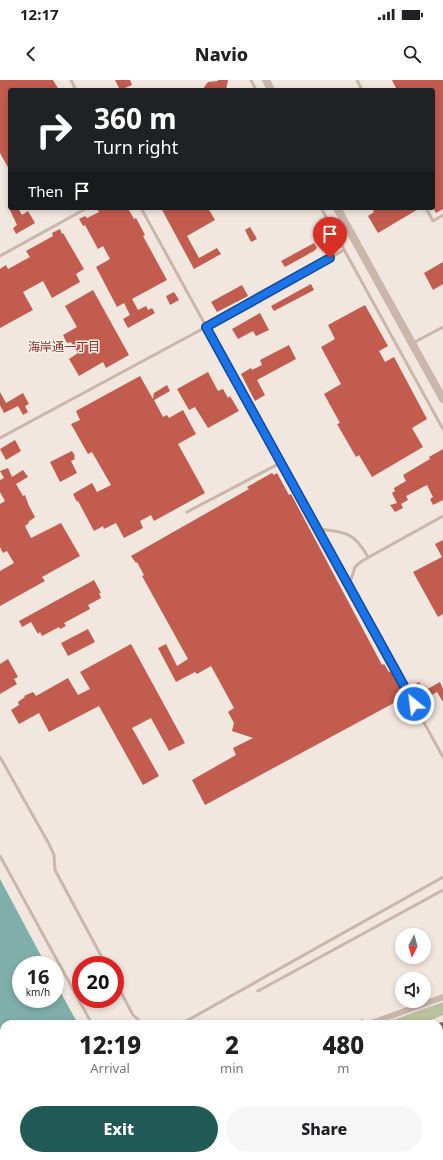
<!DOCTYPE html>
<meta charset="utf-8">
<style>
body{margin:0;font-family:"Noto Sans","Noto Sans JP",sans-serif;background:#f6f6f6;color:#202124;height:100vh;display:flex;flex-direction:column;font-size:15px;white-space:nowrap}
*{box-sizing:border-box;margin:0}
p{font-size:13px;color:#757577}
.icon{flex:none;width:22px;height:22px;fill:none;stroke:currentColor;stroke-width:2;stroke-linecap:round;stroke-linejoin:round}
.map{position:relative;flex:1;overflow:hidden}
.details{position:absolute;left:0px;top:940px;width:443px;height:140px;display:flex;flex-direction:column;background:#fff;border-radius:12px 12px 0 0;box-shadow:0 2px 6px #0003}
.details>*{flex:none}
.top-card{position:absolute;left:8px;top:8px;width:427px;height:122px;border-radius:4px;box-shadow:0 2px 6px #0003;background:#202124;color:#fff;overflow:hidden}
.needle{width:26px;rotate:186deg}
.buttons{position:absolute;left:395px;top:848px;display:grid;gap:8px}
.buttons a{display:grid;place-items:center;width:36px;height:36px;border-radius:50%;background:#fff;box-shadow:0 2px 6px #0003;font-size:20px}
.speed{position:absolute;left:12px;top:876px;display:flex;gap:8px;font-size:20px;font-weight:700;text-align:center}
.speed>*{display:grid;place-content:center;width:52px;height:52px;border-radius:50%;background:#fff;box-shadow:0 2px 6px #0003;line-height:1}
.speed small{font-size:10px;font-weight:400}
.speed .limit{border:6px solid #d22;background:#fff;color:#111}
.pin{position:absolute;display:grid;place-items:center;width:34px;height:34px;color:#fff;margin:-41px -17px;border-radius:50% 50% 50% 0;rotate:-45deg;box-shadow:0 0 4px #0007}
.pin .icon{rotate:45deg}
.me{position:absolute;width:44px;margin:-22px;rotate:331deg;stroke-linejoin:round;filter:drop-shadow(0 0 3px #0008)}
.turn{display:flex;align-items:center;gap:14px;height:84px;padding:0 20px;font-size:18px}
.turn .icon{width:52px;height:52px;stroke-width:2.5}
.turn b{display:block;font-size:28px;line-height:34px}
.then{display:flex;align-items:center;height:38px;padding:0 20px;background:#0003;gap:8px;font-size:15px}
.eta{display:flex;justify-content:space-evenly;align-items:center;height:68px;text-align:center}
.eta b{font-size:24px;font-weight:800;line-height:28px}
.cta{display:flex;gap:8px;margin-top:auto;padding:8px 20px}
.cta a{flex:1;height:46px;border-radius:24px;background:#215956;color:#fff;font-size:16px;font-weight:800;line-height:46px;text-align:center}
.cta a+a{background:#f6f6f6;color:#202124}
.status{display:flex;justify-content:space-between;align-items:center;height:28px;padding:0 20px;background:#fff;direction:ltr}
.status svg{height:11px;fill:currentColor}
header{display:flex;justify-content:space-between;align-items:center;height:52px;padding:0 20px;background:#fff;font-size:18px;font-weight:800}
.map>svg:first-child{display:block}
.green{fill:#bac19f}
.water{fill:#7faeab}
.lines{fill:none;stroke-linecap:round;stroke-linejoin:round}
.stream{stroke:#7faeab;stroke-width:2.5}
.building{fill:#c25c4e}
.path{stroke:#b6a095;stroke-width:1.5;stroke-dasharray:2 2;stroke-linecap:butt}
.service{stroke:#cab6ab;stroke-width:3}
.minor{stroke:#cab6ab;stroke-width:6}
.tertiary{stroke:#cab6ab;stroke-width:8}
.primary{stroke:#7a625c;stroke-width:10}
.route-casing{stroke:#114b97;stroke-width:10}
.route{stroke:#1a73e8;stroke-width:7}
.labels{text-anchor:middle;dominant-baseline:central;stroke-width:3;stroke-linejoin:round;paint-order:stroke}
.neighbourhood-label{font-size:12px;fill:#853126;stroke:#faf2ec}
</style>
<div class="status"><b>12:17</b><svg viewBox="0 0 49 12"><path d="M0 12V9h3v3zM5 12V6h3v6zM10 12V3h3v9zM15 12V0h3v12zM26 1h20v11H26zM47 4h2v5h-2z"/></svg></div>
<header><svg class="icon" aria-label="back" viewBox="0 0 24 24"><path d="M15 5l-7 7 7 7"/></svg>Navio<svg class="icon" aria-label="search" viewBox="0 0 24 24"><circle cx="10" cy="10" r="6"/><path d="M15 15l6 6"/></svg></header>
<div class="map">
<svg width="443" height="1080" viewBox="0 0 443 1080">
<rect width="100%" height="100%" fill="#f2e7df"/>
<!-- green -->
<polygon class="green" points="443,922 443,935 422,944 382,944"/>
<!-- water -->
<polygon class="water" points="0,799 46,885 21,885 21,919 55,919 55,902 78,944 4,944 4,1076 149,1076 152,1080 0,1080"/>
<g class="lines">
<!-- stream -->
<g class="stream">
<polyline points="439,995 443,994"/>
<polyline points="427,1076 430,1080"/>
</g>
</g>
<!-- building -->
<g class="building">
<polygon points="0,0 53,0 59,10 10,10 10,91 0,73"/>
<polygon points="115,0 130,0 132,5 120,10"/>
<polygon points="218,0 228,0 226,10 202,10 208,2 218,1"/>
<polygon points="392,0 443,0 443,129 436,133 433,128 433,10 397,10"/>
<polygon points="9,128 18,128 22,135 28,131 35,143 16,154 13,148 17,145"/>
<polygon points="97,128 128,128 134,139 136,138 145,155 143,156 167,200 132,219 138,230 146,226 148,230 152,228 155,233 128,248 123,239 130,235 124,223 117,227 96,187 110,179 103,166 98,169 85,145 83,146 79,139 85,136 87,138 99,132"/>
<polygon points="161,128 208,128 215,140 187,156 199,178 217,168 221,174 194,189"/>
<polygon points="372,128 420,128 378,153 368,136 374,132"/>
<polygon points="250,147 257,159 251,162 245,150"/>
<polygon points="60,149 62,154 63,153 84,189 76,194 80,202 52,218 43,201 23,212 33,230 0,248 0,189 6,185 8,189 30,177 26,171 53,156 52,153"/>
<polygon points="314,163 317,168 314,171 285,187 281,181"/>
<polygon points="443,182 443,204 433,210 424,193"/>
<polygon points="311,204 314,210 274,231 271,226"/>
<polygon points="242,205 248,216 217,232 211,222"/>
<polygon points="93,210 129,275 106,288 103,282 79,296 69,279 78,273 71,262 67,263 63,255 77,247 65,226"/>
<polygon points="174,212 179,220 170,225 166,216"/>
<polygon points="365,225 388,266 379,271 385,282 394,277 427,339 412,348 423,367 372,397 359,375 356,377 337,344 340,343 324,314 341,304 321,267 335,259 328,245"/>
<polygon points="260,233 269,250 256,256 253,251 238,259 232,249"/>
<polygon points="289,265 296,279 257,300 265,315 255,321 241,294 251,288 252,290 262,285 260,280"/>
<polygon points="208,292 218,311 223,309 228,318 230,316 239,331 208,348 195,327 189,330 177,309"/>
<polygon points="140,296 153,319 154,313 167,305 170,311 154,320 163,337 167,335 169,338 183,330 191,345 196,354 178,364 205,413 154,441 151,435 140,441 143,448 124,458 116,443 104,449 103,446 94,451 78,421 77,422 73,414 92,403 97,412 111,405 92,372 88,374 71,344 80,340 76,331"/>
<polygon points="0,312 6,323 23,313 29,324 25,326 28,332 23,335 18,326 4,333 0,325"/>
<polygon points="15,360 21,371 6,380 0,369"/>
<polygon points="443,369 443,420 433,425 430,419 433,417 427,405 406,416 408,420 401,424 403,428 395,432 390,425 397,423 392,413 395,411 394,408 406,401 403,395 430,379 429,377"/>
<polygon points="72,371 75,376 74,377 75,379 71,381 77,393 60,402 50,382"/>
<polygon points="8,388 12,397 23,390 28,397 16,404 23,416 25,415 29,426 35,437 28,442 29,443 25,446 31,458 61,443 80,476 42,497 45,501 0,526 0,491 14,483 7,471 3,473 0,467 0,424 5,421 0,412 0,400 4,398 0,391"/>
<polygon points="272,393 274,395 277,393 289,415 291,414 382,585 384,584 389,592 391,591 405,617 205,725 192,700 236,675 233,668 253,658 232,651 234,643 228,632 234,628 211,586 197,594 195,592 176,602 158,568 166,564 177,586 188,579 142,496 144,495 137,482 136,483 131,476 249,409 247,407"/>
<polygon points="443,460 443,534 438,537 413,492 442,477 435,464"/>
<polygon points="94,500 101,513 99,513 101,518 88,525 90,529 64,543 66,546 60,549 59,547 42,556 40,552 38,554 31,542 22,547 19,541"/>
<polygon points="88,549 95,562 68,576 61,563"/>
<polygon points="131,564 185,663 169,671 151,638 132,648 159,696 143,705 99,626 49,652 39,633 19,644 11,630 19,625 18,622 25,617 24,616 33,612 36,616 68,598 78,615 90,609 80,592"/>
<polygon points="8,579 18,597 14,599 17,604 0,614 0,584"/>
<polygon points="419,602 424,611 440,602 443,609 443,622 437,612 421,621 413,605"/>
</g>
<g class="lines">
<!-- path -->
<polyline class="path" points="350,944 365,939"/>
<!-- service -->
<g class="service">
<polyline points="71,0 76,10"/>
<polyline points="251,0 256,10"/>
<polyline points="357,0 362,10"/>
<polyline points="141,128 443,677"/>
<polyline points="321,128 443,349"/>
<polyline points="426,128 433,141 443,135"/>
<polyline points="0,176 87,128"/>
<polyline points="413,263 443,247"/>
<polyline points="0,358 206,247 344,170"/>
<polyline points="187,432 282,382"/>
<path d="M318,449c27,3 36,3 50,28"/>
<polyline points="349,506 355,487 362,481 443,436"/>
<polyline points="0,677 49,764 54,775 55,790 106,885"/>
<polyline points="0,776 92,944"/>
<polyline points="115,901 133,935 143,944"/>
<polyline points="258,911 443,810"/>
<polyline points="181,944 443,797"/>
<polyline points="439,1038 443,1037"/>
<polyline points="439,1059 443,1057"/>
<polyline points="167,1076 169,1080"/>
<polyline points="433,1076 435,1080"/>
</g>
<!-- minor -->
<g class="minor">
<polyline points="369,944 443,917"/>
<polyline points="439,968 443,966"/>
<polyline points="227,1076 228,1080"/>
<polyline points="286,1076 297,1080"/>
<polyline points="329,1076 331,1080"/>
<polyline points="423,1076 426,1080"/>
<polyline points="233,1080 234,1076"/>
</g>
<!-- tertiary -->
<g class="tertiary">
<polyline points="266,0 271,10"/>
<polyline points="337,128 443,319"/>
</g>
<!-- primary -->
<g class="primary">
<polyline points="439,948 443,947"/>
<polyline points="141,1080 148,1076"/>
</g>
</g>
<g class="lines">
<defs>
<polyline id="route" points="330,178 206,247 414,624"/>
</defs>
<!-- route casing -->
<use href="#route" class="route-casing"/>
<!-- route -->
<use href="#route" class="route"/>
</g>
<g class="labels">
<!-- neighbourhood labels -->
<g class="neighbourhood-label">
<text x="64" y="266">海岸通一丁目</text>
</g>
</g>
</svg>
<div class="buttons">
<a><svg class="needle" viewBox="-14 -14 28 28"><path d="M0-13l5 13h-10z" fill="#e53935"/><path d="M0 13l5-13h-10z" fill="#757577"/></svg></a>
<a><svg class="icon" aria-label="sound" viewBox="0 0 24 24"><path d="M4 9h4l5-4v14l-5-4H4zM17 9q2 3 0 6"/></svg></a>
</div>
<div class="speed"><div>16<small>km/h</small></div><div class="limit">20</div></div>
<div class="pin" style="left:330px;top:178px;background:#d93025"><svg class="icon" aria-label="arrive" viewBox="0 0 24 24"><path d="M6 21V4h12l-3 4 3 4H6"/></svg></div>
<svg class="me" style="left:414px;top:624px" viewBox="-20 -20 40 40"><circle r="17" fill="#1a73e8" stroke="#fff" stroke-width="3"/><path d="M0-11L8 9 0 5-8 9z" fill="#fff"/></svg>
<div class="top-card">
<div class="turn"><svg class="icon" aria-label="right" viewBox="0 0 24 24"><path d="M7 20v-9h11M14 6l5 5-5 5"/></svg><div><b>360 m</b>Turn right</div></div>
<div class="then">Then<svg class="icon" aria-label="arrive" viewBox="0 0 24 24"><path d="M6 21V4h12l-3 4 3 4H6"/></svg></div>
</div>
<section class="details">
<div class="eta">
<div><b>12:19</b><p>Arrival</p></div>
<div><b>2</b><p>min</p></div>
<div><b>480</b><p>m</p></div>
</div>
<div class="cta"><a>Exit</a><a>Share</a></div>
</section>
</div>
